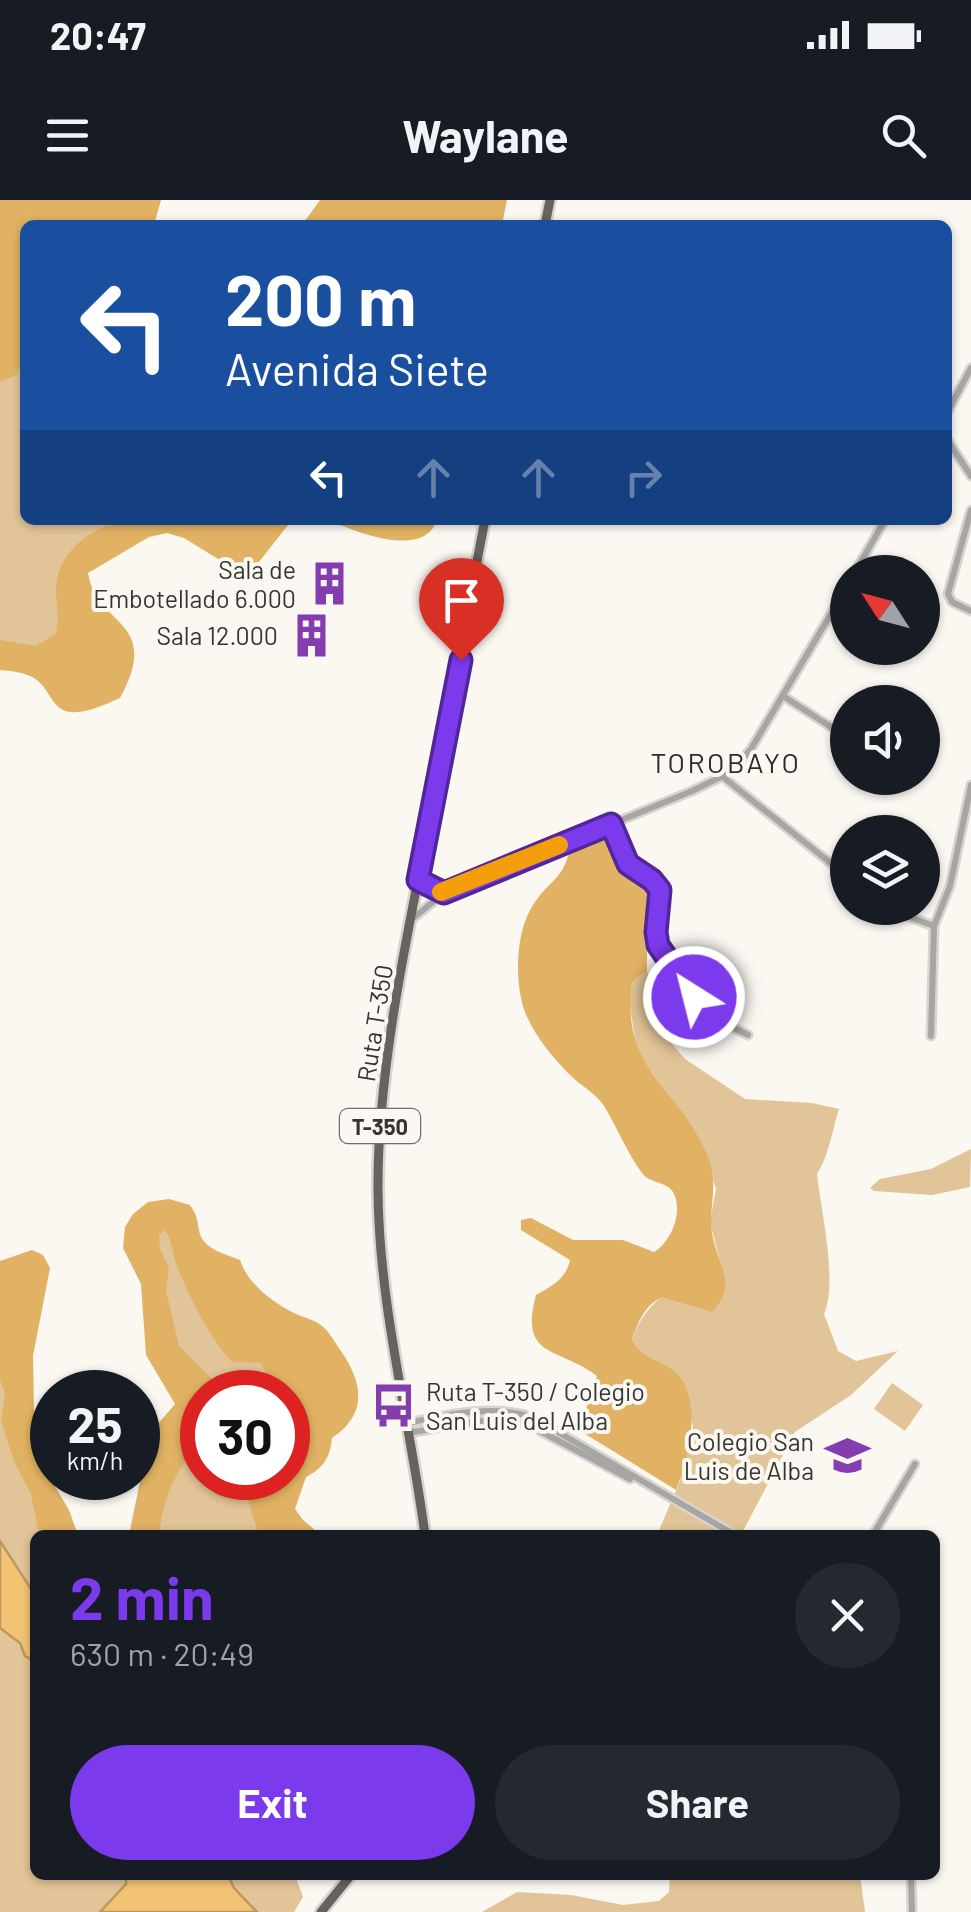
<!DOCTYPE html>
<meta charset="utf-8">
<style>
body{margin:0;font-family:Barlow,sans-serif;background:#242831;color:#f1f3f6;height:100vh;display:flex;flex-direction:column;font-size:38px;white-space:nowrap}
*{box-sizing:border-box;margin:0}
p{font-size:32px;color:#9ea1a6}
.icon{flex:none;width:55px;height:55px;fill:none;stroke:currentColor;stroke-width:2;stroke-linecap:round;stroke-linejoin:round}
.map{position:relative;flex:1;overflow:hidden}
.drawer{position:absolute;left:30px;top:1330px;width:910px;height:350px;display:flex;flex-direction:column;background:#171b24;border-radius:15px;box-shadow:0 2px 8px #0004}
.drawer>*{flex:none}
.top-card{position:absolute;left:20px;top:20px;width:932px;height:305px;border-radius:15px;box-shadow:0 2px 8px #0004;background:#1a4fa0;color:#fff;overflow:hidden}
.needle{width:65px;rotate:306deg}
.tools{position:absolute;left:830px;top:355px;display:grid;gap:20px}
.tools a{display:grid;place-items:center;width:110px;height:110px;border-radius:50%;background:#171b24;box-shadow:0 2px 8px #0004;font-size:50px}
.speed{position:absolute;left:30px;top:1170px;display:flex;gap:20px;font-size:50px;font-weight:700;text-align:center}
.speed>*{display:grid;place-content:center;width:130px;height:130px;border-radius:50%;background:#171b24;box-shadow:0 2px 8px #0004;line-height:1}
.speed small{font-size:25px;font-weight:400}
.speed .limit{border:15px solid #d22;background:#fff;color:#111}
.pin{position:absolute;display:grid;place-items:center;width:85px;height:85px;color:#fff;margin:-102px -42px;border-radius:50% 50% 50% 0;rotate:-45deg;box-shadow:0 0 10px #0007}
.pin .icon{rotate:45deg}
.me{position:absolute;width:110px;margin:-55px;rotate:324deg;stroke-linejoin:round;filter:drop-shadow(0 0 8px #0008)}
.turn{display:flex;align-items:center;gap:35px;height:210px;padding:0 40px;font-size:45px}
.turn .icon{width:130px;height:130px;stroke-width:2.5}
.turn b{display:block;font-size:70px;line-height:85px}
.lanes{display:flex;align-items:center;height:95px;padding:0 40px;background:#0003;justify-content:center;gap:50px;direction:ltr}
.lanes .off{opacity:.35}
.round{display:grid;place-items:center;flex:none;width:105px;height:105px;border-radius:52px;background:#242831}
.head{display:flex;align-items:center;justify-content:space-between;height:170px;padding:0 40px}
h1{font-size:60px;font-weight:700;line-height:75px;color:#7c3aed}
.button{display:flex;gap:20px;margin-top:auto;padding:20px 40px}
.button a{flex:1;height:115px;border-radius:60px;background:#7c3aed;color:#fff;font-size:40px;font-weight:700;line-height:115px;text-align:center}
.button a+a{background:#242831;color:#f1f3f6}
.status{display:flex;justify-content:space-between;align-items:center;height:70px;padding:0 50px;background:#171b24;direction:ltr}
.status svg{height:28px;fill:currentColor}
header{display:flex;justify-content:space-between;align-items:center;height:130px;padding:0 40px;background:#171b24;font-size:45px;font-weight:700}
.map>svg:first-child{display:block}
.green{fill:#e1c497}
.forest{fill:#e1b263}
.water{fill:#f3c374;stroke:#ba9860;stroke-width:2.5}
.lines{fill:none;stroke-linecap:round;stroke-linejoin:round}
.minor-casing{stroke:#d8d4cf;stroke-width:11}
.major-casing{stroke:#d8d4cf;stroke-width:14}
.minor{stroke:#a8a6a4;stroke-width:6}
.major{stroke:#66635f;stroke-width:9}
.route-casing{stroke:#51269a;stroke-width:25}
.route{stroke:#7c3aed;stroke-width:18}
.slow{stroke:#f59e0b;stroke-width:18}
.labels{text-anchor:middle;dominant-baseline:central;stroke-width:8;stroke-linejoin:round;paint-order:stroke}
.shield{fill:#fbf7f1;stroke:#716f6c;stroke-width:2.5}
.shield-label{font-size:22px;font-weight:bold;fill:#363533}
.poi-label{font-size:25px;fill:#363533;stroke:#fbf7f1;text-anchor:end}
.street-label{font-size:25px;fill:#363533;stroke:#fbf7f1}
.neighbourhood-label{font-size:28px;letter-spacing:2.5px;fill:#2d2b26;stroke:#fbf7f1}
</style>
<div class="status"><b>20:47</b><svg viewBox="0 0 49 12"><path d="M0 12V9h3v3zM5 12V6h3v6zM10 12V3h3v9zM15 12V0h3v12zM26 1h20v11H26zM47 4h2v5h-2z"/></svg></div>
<header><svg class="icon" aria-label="menu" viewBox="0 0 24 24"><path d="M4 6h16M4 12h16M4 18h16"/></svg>Waylane<svg class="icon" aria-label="search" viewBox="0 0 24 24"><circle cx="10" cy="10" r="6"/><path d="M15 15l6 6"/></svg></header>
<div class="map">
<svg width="971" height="1712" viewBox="0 0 971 1712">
<rect width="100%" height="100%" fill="#fbf7f1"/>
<!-- green -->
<g class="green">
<polygon points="25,142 25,320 142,320 101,336 61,437 44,450 0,446 0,176"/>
<path d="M647,771l14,34 10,38 14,16 60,40 67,4 27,6c-7,22 -10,46 -22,65 4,37 21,108 7,140l14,37 18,10 42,-10 -47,44 -56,37 -54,103h-84l23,-54 13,-54 -16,-53 -39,-22 -6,-13c19,-48 46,-51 89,-74l-11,-43 6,-33 -18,-52 -61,-85 -8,-52 3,-18z"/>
<polygon points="971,949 970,987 932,995 874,991 870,988 880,979 931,969"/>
<polygon points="167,1025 263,1161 273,1182 271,1192 212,1192 176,1147 156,1034"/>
<polygon points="0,1172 42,1335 35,1335 35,1675 295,1675 303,1697 294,1712 0,1712"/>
<polygon points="892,1183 923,1205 905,1231 874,1209"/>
<path d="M202,1235v43h49l13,57h-108c7,-43 17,-68 46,-100z"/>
<polygon points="670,1675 860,1675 865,1712 482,1712 517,1692 571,1695 623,1705 659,1701 669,1692"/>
</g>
<!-- forest -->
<g class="forest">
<polygon points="0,0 161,0 154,25 25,25 25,155 16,175 0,182"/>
<polygon points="320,0 507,0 502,25 302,25"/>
<path d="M121,320h171l-37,47h-24l-47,-29 -17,-5 -18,4 -61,36c8,54 75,46 32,125 -19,8 -52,26 -67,3 -6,-9 -11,-19 -21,-24 -9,-5 -22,-6 -32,-7v-30l36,6 20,-12c3,-16 1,-25 0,-41 -1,-39 31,-62 65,-73z"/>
<path d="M295,320h142c-12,36 -69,16 -94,6 -14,-6 -33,-5 -48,-6z"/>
<path d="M606,638l22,32 24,18 4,7 -9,36v40l-15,11c-12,89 45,103 74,170 16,36 -1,58 8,90 8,30 22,44 -2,70l-50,-15c-18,9 -23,24 -30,42 8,20 26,19 42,32 30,25 15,89 2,119l-97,-60 18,-54c-40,-30 -78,-17 -61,-81 16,-9 30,-16 34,-35l-49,-30v-10l10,-2 42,22h50l31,12c17,-10 30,-41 19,-60 -7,-11 -23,-8 -31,-19 -15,-20 -25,-46 -38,-67 -8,-13 -23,-20 -34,-31 -19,-19 -44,-49 -49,-77 -6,-29 -4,-71 14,-96 15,-22 26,-21 34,-49z"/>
<path d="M169,999l21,6c7,10 7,14 9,25 3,19 24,23 41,30 8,24 32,42 54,53 10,5 20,6 28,13 8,6 13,17 19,25 22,32 27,63 -9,87 -2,19 -8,30 -26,39l-11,32 8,11 18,15 -63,-2 -9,-30 -1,-25h40v-86h-20l2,-10 -9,-19 -29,-1c-25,-28 -41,-62 -55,-96 -5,-12 -4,-24 -12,-36l-6,5 1,14 9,19 -3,22 13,56 36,36 -1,10h-12v48c-26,31 -38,53 -43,95h-30l21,-102 25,-29 -29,-49 -5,-71 -18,-36 2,-21 8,-13 15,-12z"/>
<polygon points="32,1050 43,1055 50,1068 33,1156 34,1210 46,1271 69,1310 78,1335 39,1335 31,1294 14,1261 1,1221 5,1193 0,1180 0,1061"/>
</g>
<!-- water -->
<g class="water">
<polygon points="0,1341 35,1395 35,1461 25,1456 20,1443 0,1428"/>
<polygon points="126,1675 228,1675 234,1688 257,1712 100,1712 126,1684"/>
</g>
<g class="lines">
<defs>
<g id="minor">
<polyline points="948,211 971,168"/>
<polyline points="948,241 971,276"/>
<polyline points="971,310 948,394 952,402 971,411"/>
<polyline points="855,372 885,320"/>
<polyline points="783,496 848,538"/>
<polyline points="723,577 848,677"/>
<polyline points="611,624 628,664 655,682 660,690 656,732 668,762 712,817 748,835"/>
<polyline points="418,681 443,692"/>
<polyline points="885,708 934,726"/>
<polyline points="412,719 444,693 692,591 731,572 751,549 848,385"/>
<polyline points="931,836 934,726 950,686 971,585"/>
<path d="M407,1223c42,-8 83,-19 125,-6l203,118"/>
<polyline points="408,1233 478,1221 525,1223 630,1279"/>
<polyline points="873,1335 915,1264"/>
<polyline points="911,1675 912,1712"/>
</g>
<g id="major">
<polyline points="545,25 550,0"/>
<path d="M425,1335c-15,-114 -46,-228 -47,-344 -1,-117 28,-251 51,-366 19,-102 36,-204 56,-305"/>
<polyline points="321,1712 351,1675"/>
</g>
</defs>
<!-- minor casing -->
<use href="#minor" class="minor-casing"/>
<!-- major casing -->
<use href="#major" class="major-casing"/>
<!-- minor -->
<use href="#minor" class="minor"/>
<!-- major -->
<use href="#major" class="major"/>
</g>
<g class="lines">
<defs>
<polyline id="route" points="461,460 418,680 444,693 611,624 628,664 652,680 660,690 656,732 658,745 694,797"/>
</defs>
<!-- route casing -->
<use href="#route" class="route-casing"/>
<!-- route -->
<use href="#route" class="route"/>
<!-- slow -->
<polyline class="slow" points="441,692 559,645"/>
</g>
<!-- icons -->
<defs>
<symbol id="building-bare" viewBox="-9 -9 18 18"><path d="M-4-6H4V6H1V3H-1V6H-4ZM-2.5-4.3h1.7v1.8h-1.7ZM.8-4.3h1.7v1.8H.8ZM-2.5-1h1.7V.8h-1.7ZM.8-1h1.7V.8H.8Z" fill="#853cae" stroke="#fbf7f1" stroke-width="2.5" paint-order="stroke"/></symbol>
<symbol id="bus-bare" viewBox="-9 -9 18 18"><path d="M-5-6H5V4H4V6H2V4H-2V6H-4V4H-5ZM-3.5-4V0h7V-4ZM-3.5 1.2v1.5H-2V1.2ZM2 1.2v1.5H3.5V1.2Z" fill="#853cae" stroke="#fbf7f1" stroke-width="2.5" paint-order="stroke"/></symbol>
<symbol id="school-bare" viewBox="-9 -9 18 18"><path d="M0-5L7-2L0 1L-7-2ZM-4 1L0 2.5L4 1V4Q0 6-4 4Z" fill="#853cae" stroke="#fbf7f1" stroke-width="2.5" paint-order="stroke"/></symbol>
</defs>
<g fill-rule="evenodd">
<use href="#building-bare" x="298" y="352" width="63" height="63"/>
<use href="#building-bare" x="280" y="404" width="63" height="63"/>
<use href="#bus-bare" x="362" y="1174" width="63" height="63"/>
<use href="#school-bare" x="816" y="1224" width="63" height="63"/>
</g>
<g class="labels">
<!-- shield labels -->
<rect class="shield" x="340" y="909" width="80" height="34" rx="8"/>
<g class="shield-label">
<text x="380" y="926">T-350</text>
</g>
<!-- poi labels -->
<g class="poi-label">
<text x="296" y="369">Sala de<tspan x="296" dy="29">Embotellado 6.000</tspan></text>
<text x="278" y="435">Sala 12.000</text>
<text x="426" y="1191" text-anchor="start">Ruta T-350 / Colegio<tspan x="426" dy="29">San Luis del Alba</tspan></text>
<text x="814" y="1241">Colegio San<tspan x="814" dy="29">Luis de Alba</tspan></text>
</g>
<!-- street labels -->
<g class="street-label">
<text transform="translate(374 823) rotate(-81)">Ruta T-350</text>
</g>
<!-- neighbourhood labels -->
<g class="neighbourhood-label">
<text x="726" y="562">TOROBAYO</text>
</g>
</g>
</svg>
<div class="tools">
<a><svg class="needle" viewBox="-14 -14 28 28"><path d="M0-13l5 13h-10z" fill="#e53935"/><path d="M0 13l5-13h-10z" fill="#9ea1a6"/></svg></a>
<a><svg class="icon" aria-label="sound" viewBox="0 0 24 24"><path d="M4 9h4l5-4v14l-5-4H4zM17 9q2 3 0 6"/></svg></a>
<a><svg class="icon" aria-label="layers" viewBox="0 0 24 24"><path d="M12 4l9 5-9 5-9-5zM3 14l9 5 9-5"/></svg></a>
</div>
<div class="speed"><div>25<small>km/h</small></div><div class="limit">30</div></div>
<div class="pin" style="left:461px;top:460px;background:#d93025"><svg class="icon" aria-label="arrive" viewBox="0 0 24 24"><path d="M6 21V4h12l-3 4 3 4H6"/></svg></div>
<svg class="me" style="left:694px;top:797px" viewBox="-20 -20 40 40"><circle r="17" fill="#7c3aed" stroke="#fff" stroke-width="3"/><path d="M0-11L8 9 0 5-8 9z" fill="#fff"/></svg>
<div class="top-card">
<div class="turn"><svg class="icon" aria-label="left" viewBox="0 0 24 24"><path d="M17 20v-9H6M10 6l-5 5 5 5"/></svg><div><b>200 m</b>Avenida Siete</div></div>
<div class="lanes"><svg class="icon" aria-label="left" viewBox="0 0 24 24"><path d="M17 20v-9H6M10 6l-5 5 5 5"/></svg><svg class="icon off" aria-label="ahead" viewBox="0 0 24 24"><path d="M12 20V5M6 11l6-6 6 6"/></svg><svg class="icon off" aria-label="ahead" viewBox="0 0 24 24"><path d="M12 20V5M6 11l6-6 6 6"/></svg><svg class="icon off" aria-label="right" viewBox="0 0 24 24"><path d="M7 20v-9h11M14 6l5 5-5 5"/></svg></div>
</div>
<section class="drawer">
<div class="head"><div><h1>2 min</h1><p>630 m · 20:49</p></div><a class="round"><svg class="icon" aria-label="close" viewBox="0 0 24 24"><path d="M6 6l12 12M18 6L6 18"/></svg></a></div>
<div class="button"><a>Exit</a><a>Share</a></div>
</section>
</div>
